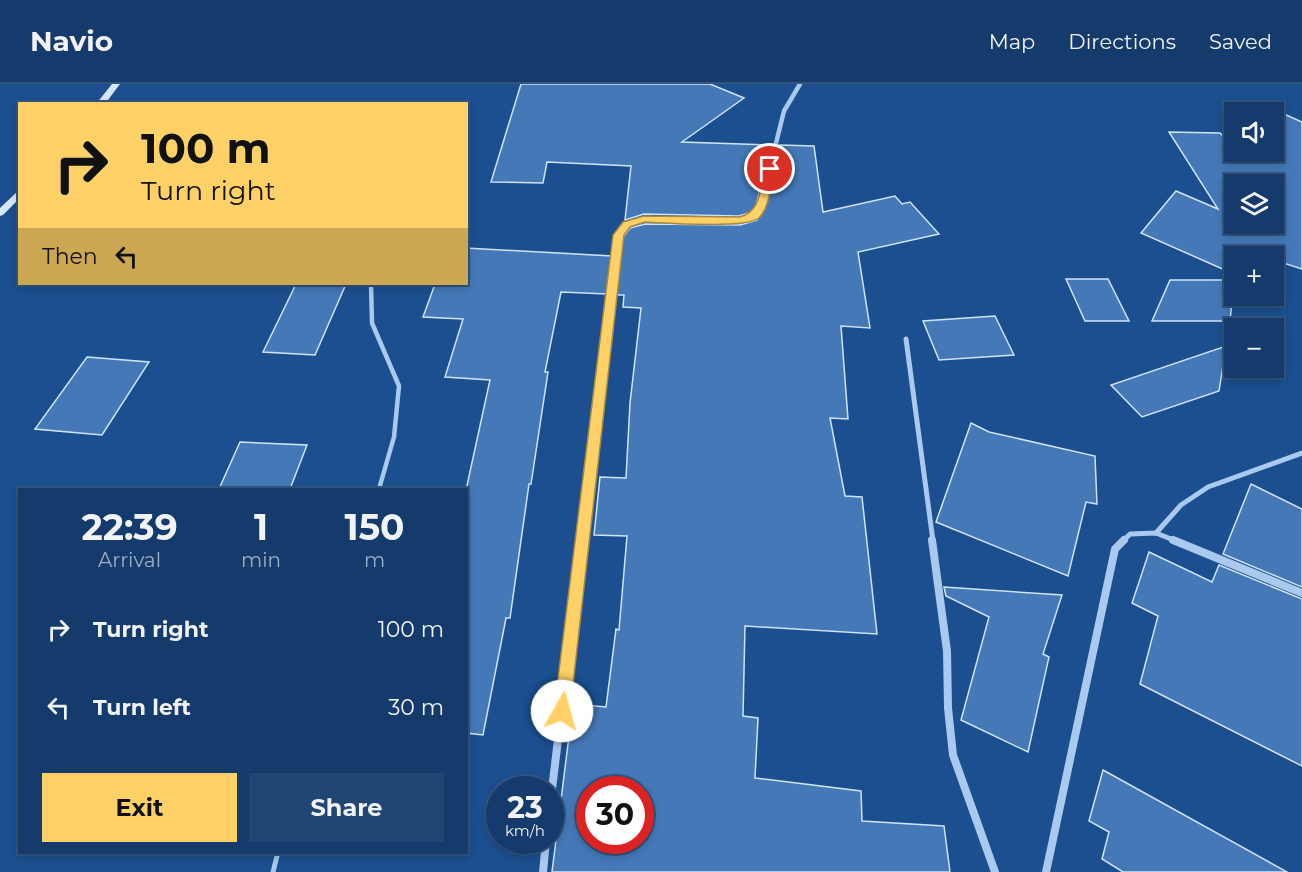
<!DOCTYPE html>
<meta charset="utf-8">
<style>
body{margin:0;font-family:Montserrat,sans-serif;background:#214673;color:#f1f3f6;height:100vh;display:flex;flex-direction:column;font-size:22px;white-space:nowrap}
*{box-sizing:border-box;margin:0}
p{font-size:20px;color:#9dadc1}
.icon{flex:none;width:33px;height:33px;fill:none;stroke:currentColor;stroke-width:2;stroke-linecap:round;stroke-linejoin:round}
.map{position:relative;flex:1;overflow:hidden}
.drawer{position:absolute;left:18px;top:404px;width:450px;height:366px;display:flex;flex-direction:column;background:#143b6b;border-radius:0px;box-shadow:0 3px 9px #0003,0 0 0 2px #33557e}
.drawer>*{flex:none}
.banner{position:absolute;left:18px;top:18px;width:450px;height:183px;border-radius:0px;box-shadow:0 3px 9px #0003,0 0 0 2px #33557e;background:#ffd166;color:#111;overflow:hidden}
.fabs{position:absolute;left:1224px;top:18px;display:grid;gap:12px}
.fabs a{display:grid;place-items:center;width:60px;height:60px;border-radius:0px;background:#143b6b;box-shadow:0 3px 9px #0003,0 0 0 2px #33557e;font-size:30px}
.speed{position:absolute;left:486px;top:692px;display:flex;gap:12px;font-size:30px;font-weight:700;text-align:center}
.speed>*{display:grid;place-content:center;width:78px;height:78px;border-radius:50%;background:#143b6b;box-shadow:0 3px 9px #0003,0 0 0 2px #33557e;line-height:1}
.speed small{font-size:15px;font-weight:400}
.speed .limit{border:9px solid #d22;background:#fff;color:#111}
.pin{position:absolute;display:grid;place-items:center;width:51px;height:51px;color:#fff;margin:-26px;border:3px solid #fff;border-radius:50%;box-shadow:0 2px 6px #0007}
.me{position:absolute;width:66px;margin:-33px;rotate:7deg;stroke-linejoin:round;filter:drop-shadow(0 0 4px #0008)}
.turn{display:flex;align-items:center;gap:21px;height:126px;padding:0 24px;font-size:27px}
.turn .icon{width:78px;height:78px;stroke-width:2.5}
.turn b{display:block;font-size:42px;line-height:51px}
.then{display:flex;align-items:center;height:57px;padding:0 24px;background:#0003;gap:12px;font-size:22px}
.eta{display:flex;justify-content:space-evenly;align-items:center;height:102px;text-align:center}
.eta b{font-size:36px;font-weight:700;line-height:42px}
.cta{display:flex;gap:12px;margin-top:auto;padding:12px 24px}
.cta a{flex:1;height:69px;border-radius:0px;background:#ffd166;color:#111;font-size:24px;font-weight:700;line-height:69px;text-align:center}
.cta a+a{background:#214673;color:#f1f3f6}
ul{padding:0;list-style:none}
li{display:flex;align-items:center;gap:18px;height:78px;padding:0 24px}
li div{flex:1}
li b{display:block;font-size:22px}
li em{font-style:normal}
header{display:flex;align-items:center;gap:36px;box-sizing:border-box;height:84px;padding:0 30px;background:#143b6b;border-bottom:2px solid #33557e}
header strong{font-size:28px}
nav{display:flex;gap:33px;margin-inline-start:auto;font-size:21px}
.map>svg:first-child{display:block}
.building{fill:#4478b7;stroke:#cfe3fa;stroke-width:1.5;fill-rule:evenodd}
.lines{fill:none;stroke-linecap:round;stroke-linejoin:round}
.lane-far1{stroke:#a9c9ee;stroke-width:4.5}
.lane{stroke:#a9c9ee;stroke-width:5}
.street-far2{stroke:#a9c9ee;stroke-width:4.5}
.street-far1{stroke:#a9c9ee;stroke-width:5}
.street{stroke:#a9c9ee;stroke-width:8}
.secondary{fill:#d6e6fa;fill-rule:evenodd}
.route{fill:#ffd166;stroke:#a68842;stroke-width:1.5}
</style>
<header>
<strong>Navio</strong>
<nav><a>Map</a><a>Directions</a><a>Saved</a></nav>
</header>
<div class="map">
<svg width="1302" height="788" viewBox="0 0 1302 788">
<rect width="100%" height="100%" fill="#1b4f8f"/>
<!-- building -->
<g class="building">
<polygon points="521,0 710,0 744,14 682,58 771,61 756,122 752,128 739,132 644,130 625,136 631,82 547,78 543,99 491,98"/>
<path d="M1284,30l18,8v147l-28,-9v-4h-10l-20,-6 -2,-4 -2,10h-6v18l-93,-41 35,-42 42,18 -49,-77 51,1 12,13 2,-2v8h40v-32zM1234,100h40v40h-40z"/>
<path d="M780,61l34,1 9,66 72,-16 7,8 8,-2 29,32 -81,18 12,76 -29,-2 7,93 -18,-1 15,78 17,1 15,137 -132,-8 -2,90 15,2 -3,60 106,13 1,30 82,5 6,46h-398l21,-168 33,3 10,-78 3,1 8,-94 -33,-1 6,-58 26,1 4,-75 11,-95 -18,-1 1,-12h-8l7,-58 7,-9 15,-4 95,1 17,-5 7,-11zM590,705h50v51h-50z"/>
<polygon points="466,164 612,172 607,210 561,208 545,288 548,288 531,400 529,400 510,534 506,534 483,651 466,649 466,406 490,296 445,293 463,235 423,233 435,200 466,200"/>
<polygon points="1066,195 1108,195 1129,237 1085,237"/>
<polygon points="1170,196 1234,196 1230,237 1152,237"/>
<polygon points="296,200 346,200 315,271 263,268"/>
<polygon points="995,232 1014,271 939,276 923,237"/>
<polygon points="1226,262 1219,307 1142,333 1111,301"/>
<polygon points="87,273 149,278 102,351 35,345"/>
<polygon points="971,339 989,348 1095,372 1097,420 1086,418 1068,492 936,438"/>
<polygon points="240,358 307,361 290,405 219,405"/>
<polygon points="1251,400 1302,425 1302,503 1223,470"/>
<polygon points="1149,468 1212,498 1219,481 1302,515 1302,682 1140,600 1158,532 1132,519"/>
<polygon points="944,503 1062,511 1043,570 1049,573 1028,668 961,636 989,533 946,512"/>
<polygon points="1103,686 1287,788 1123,788 1102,775 1109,748 1089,737"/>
</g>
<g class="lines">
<!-- lane-far1 -->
<polyline class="lane-far1" points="371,200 372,239 399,302 394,353 379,405"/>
<!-- lane -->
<polyline class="lane" points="273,788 278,768"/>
<!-- street-far2 -->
<polyline class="street-far2" points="613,200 619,151 627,140 644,135 740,137 755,132 760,124 784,27 800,0"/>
<!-- street-far1 -->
<g class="street-far1">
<polyline points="906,255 933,457"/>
<polyline points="1156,449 1181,421 1208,403 1302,369"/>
<polyline points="582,457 613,199"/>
<polyline points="1123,457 1130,450 1156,449 1176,457"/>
</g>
<!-- street -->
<g class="street">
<polyline points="932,456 947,567 948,624 953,671 995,788"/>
<polyline points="1173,456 1302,509"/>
<polyline points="550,722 582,456"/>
<polyline points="543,788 546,756"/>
<polyline points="1046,788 1115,465 1124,456"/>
</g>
<!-- secondary -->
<g class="secondary">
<polygon points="112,0 120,0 105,20 96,20"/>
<polygon points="20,105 20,114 3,131 0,132 0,124"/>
</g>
</g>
<!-- route -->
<path class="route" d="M770,82l5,3c-4,14 -5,38 -16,49 -12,11 -94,5 -114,4l-15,5 -6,8 -54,476 -2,6 -6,2 -6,-2 -2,-6 59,-476 10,-13 21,-6 96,1c21,-6 20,-28 25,-48z"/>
</svg>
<div class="fabs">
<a><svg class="icon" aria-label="sound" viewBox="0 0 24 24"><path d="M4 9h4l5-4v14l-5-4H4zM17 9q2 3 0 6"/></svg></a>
<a><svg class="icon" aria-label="layers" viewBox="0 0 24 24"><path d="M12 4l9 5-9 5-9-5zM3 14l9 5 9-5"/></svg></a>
<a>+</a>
<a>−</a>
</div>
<div class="speed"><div>23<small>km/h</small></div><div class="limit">30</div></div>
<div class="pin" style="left:770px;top:85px;background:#d93025"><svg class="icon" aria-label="arrive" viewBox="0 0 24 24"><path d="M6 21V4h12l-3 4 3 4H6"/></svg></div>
<svg class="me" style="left:562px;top:627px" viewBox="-20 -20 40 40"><circle r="19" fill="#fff"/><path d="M0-13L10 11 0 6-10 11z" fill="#ffd166"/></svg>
<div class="banner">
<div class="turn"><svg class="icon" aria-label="right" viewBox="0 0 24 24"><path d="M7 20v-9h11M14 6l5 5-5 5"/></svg><div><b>100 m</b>Turn right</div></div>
<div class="then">Then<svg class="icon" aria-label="left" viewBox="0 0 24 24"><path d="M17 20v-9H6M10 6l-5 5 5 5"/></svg></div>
</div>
<section class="drawer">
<div class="eta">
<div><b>22:39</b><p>Arrival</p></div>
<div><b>1</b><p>min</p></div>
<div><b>150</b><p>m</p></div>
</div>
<ul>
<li><svg class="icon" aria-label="right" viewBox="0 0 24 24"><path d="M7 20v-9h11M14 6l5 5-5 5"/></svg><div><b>Turn right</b></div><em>100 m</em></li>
<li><svg class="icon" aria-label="left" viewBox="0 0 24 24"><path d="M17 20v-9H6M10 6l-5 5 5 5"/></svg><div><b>Turn left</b></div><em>30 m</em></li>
</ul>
<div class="cta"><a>Exit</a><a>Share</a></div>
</section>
</div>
